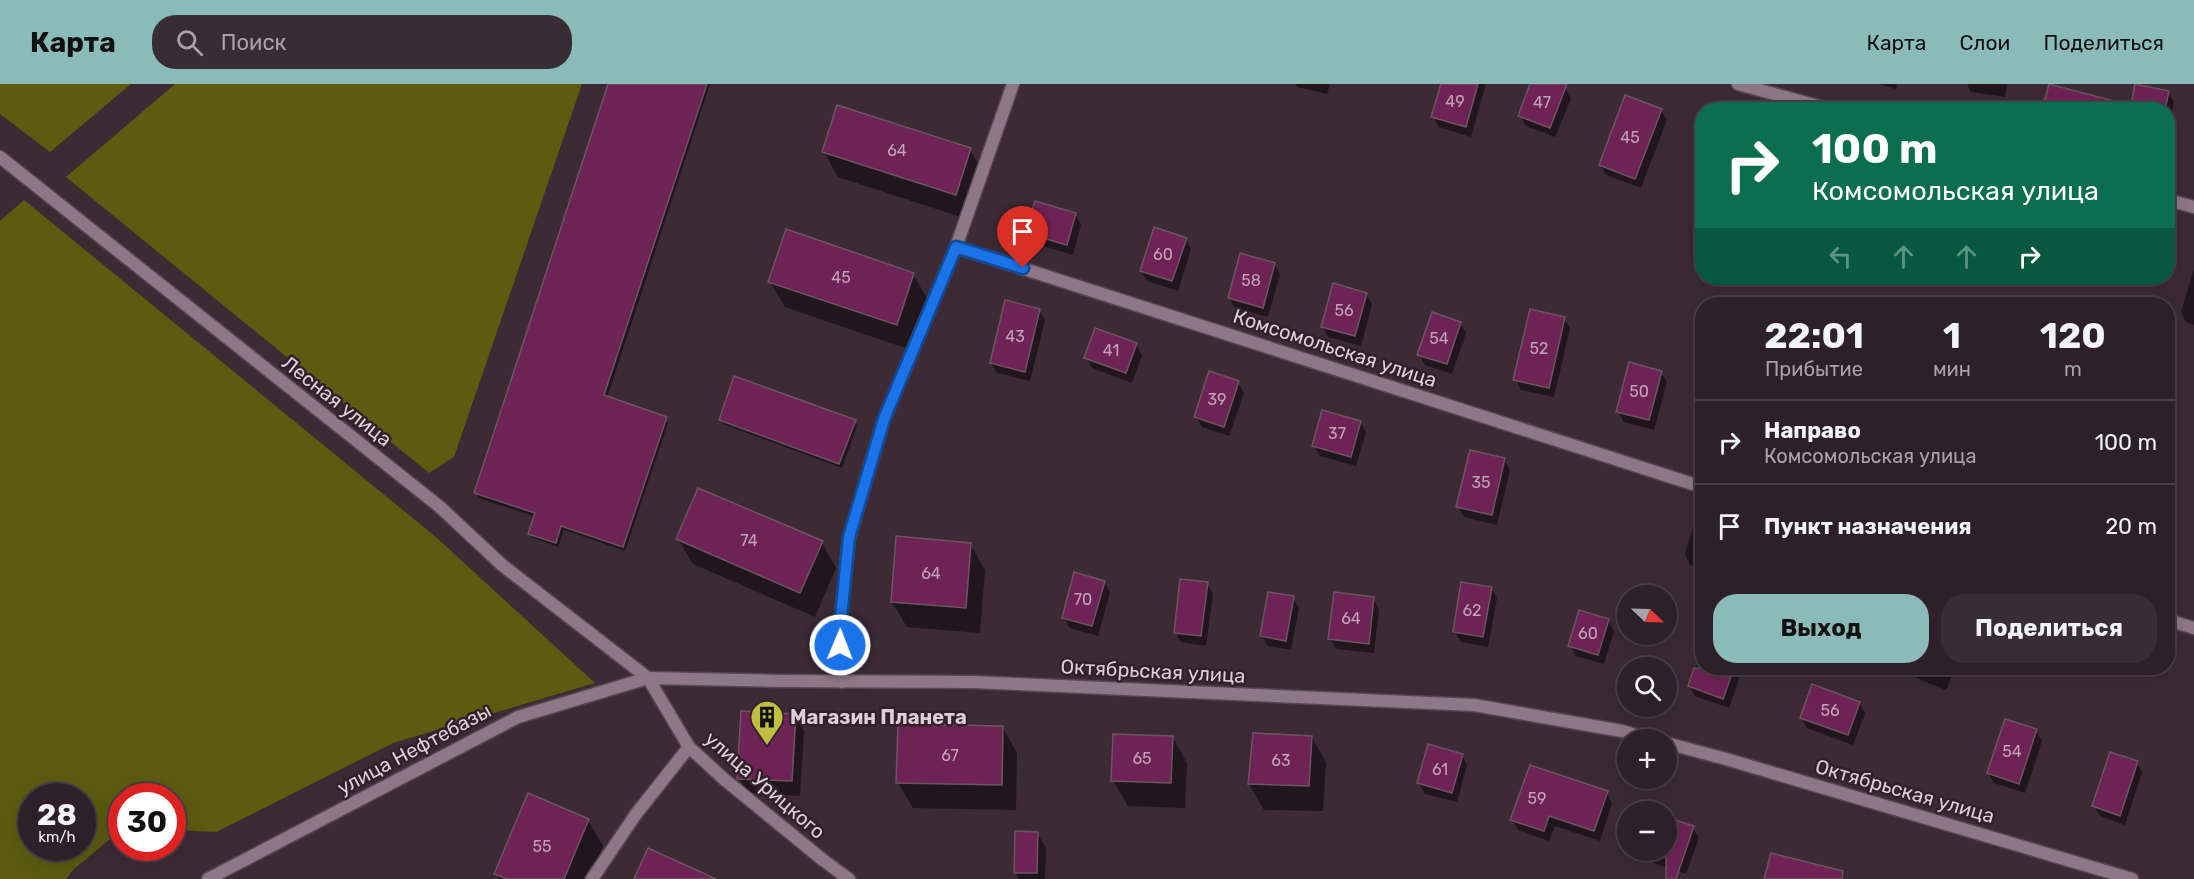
<!DOCTYPE html>
<html lang="ru">
<meta charset="utf-8">
<style>
body{margin:0;font-family:Rubik,sans-serif;background:#392d34;color:#f1f3f6;height:100vh;display:flex;flex-direction:column;font-size:22px;white-space:nowrap}
*{box-sizing:border-box;margin:0}
p{font-size:20px;color:#a7a3a8}
.icon{flex:none;width:33px;height:33px;fill:none;stroke:currentColor;stroke-width:2;stroke-linecap:round;stroke-linejoin:round}
.map{position:relative;flex:1;overflow:hidden}
.details{position:absolute;left:1695px;top:213px;width:480px;height:378px;display:flex;flex-direction:column;background:#2d2028;border-radius:24px;box-shadow:0 6px 24px #0002,0 0 0 2px #483e45}
.details>*{flex:none}
.top-card{position:absolute;left:1695px;top:18px;width:480px;height:183px;border-radius:24px;box-shadow:0 6px 24px #0002,0 0 0 2px #483e45;background:#0b6e4f;color:#fff;overflow:hidden}
.needle{width:39px;rotate:113deg}
.buttons{position:absolute;left:1617px;top:501px;display:grid;gap:12px}
.buttons a{display:grid;place-items:center;width:60px;height:60px;border-radius:50%;background:#2d2028;box-shadow:0 6px 24px #0002,0 0 0 2px #483e45;font-size:30px}
.speed{position:absolute;left:18px;top:699px;display:flex;gap:12px;font-size:30px;font-weight:700;text-align:center}
.speed>*{display:grid;place-content:center;width:78px;height:78px;border-radius:50%;background:#2d2028;box-shadow:0 6px 24px #0002,0 0 0 2px #483e45;line-height:1}
.speed small{font-size:15px;font-weight:400}
.speed .limit{border:9px solid #d22;background:#fff;color:#111}
.pin{position:absolute;display:grid;place-items:center;width:51px;height:51px;color:#fff;margin:-62px -26px;border-radius:50% 50% 50% 0;rotate:-45deg;box-shadow:0 0 6px #0007}
.pin .icon{rotate:45deg}
.me{position:absolute;width:66px;margin:-33px;rotate:1deg;stroke-linejoin:round;filter:drop-shadow(0 0 4px #0008)}
.turn{display:flex;align-items:center;gap:21px;height:126px;padding:0 18px;font-size:27px}
.turn .icon{width:78px;height:78px;stroke-width:2.5}
.turn b{display:block;font-size:42px;line-height:51px}
.lanes{display:flex;align-items:center;height:57px;padding:0 18px;background:#0003;justify-content:center;gap:30px;direction:ltr}
.lanes .off{opacity:.35}
.eta{display:flex;justify-content:space-evenly;align-items:center;height:102px;text-align:center}
.eta b{font-size:36px;font-weight:700;line-height:42px}
.cta{display:flex;gap:12px;margin-top:auto;padding:12px 18px}
.cta a{flex:1;height:69px;border-radius:24px;background:#8bbbb9;color:#111;font-size:24px;font-weight:700;line-height:69px;text-align:center}
.cta a+a{background:#392d34;color:#f1f3f6}
ul{padding:0;list-style:none}
li{display:flex;align-items:center;gap:18px;height:84px;padding:0 18px;border-top:2px solid #483e45}
li div{flex:1}
li b{display:block;font-size:22px}
li em{font-style:normal}
header{display:flex;align-items:center;gap:36px;box-sizing:border-box;height:84px;padding:0 30px;background:#8bbbb9;color:#111}
header strong{font-size:28px}
nav{display:flex;gap:33px;margin-inline-start:auto;font-size:21px}
.search{width:420px;height:54px;background:#392d34;display:flex;align-items:center;gap:15px;box-sizing:border-box;padding:0 21px;border-radius:24px;color:#a7a3a8;font-size:22px}
.map>svg:first-child{display:block}
.green{fill:#5c5b10;fill-rule:evenodd}
.shadow{fill:#0007}
.building{fill:#6e2256;stroke:#6a5561;stroke-width:1.5}
.lines{fill:none;stroke-linecap:round;stroke-linejoin:round}
.minor-casing{stroke:#574750;stroke-width:15}
.minor{stroke:#8e7885;stroke-width:12}
.route-casing{stroke:#114b97;stroke-width:15}
.route{stroke:#1a73e8;stroke-width:10}
.labels{text-anchor:middle;dominant-baseline:central;stroke-width:5;stroke-linejoin:round;paint-order:stroke}
.number-label{font-size:16px;fill:#c0a4b6}
.street-label{font-size:20px;fill:#dccfd6;stroke:#32202b}
.poi-label{font-size:20px;font-weight:bold;fill:#dccfd6;stroke:#32202b;text-anchor:start}
</style>
<header>
<strong>Карта</strong>
<div class="search"><svg class="icon" aria-label="search" viewBox="0 0 24 24"><circle cx="10" cy="10" r="6"/><path d="M15 15l6 6"/></svg>Поиск</div>
<nav><a>Карта</a><a>Слои</a><a>Поделиться</a></nav>
</header>
<div class="map">
<svg width="2194" height="795" viewBox="0 0 2194 795">
<rect width="100%" height="100%" fill="#3c2a35"/>
<!-- green -->
<g class="green">
<polygon points="0,0 131,0 50,68 0,30"/>
<polygon points="175,0 582,0 454,373 429,389 66,93"/>
<path d="M24,116l413,338 158,145 -202,60 -177,89 -43,-2 -1,-34h-50l-1,34 -47,39 -8,10h-66v-658zM32,712h50v52h-50z"/>
</g>
<!-- shadow -->
<g class="shadow">
<polygon points="609,0 710,0 607,314 666,334 668,339 625,467 564,446 558,463 533,454 530,450 536,433 478,414 476,409"/>
<polygon points="1295,0 1330,0 1327,10 1297,3"/>
<polygon points="1442,0 1486,0 1471,53 1439,43 1433,33"/>
<polygon points="1532,0 1553,0 1565,4 1571,15 1555,53 1526,42 1520,32"/>
<polygon points="1879,0 1897,0 1896,5"/>
<polygon points="1967,0 2007,0 2005,13 1971,8"/>
<polygon points="2168,8 2174,18 2168,48 2168,26 2131,26"/>
<polygon points="1661,26 1667,36 1641,104 1606,91 1600,81"/>
<polygon points="970,66 985,91 970,136 838,93 824,68"/>
<polygon points="1075,130 1081,140 1073,171 1032,159 1027,149"/>
<polygon points="1186,155 1191,165 1178,207 1147,197 1141,187"/>
<polygon points="1274,180 1280,190 1268,233 1235,224 1229,214"/>
<polygon points="2194,185 2194,241 2186,238 2181,228"/>
<polygon points="913,190 928,216 911,266 785,223 770,198"/>
<polygon points="1366,210 1372,220 1361,262 1328,253 1323,243"/>
<polygon points="1039,226 1045,236 1030,297 997,289 991,279"/>
<polygon points="1564,234 1570,244 1554,313 1521,306 1515,295"/>
<polygon points="1460,239 1466,249 1452,290 1425,281 1419,270"/>
<polygon points="1136,261 1142,271 1132,299 1092,284 1086,273"/>
<polygon points="1661,288 1667,298 1654,346 1624,338 1618,328"/>
<polygon points="1238,299 1244,309 1229,352 1202,343 1196,333"/>
<polygon points="720,335 855,337 857,342 842,384 723,340"/>
<polygon points="1360,338 1366,348 1356,382 1320,372 1314,362"/>
<polygon points="1504,375 1510,386 1497,441 1464,433 1458,423"/>
<polygon points="1696,433 1702,435 1702,484 1690,481 1685,470"/>
<polygon points="678,455 822,459 836,484 815,533 693,480"/>
<polygon points="970,460 985,486 980,549 907,543 892,518"/>
<polygon points="1104,498 1110,508 1098,552 1070,544 1064,534"/>
<polygon points="1207,500 1213,510 1206,562 1181,558 1175,548"/>
<polygon points="1491,504 1497,514 1488,563 1461,558 1455,548"/>
<polygon points="1293,514 1299,524 1291,566 1268,562 1262,552"/>
<polygon points="1373,514 1379,525 1374,569 1336,565 1330,555"/>
<polygon points="1608,536 1614,547 1604,580 1576,572 1570,562"/>
<polygon points="1702,565 1702,584 1740,584 1742,587 1729,624 1695,612 1689,602"/>
<polygon points="1911,584 1955,584 1946,606 1916,594"/>
<polygon points="1859,619 1865,629 1853,661 1807,644 1801,634"/>
<polygon points="795,632 804,647 800,712 747,709 739,694"/>
<polygon points="1003,644 1017,669 1016,726 913,724 898,699"/>
<polygon points="2036,647 2042,657 2025,709 1994,699 1988,689"/>
<polygon points="1312,653 1326,679 1323,727 1264,726 1249,700"/>
<polygon points="1173,654 1187,679 1185,724 1128,722 1113,696"/>
<polygon points="1462,671 1467,681 1457,718 1425,710 1419,699"/>
<polygon points="2137,678 2142,688 2125,741 2100,732 2094,722"/>
<polygon points="1607,709 1612,719 1600,757 1555,742 1549,757 1518,746 1512,736"/>
<polygon points="588,736 603,762 589,795 499,795 496,789"/>
<polygon points="1693,744 1699,754 1686,790 1651,778 1646,766 1666,766"/>
<polygon points="1037,749 1046,764 1045,795 1019,795 1015,788"/>
</g>
<!-- building -->
<g class="building">
<polygon points="608,0 707,0 604,311 667,333 623,463 561,442 556,459 528,450 535,429 474,409"/>
<polygon points="1441,0 1478,0 1466,43 1431,33"/>
<polygon points="1530,0 1567,0 1550,44 1518,32"/>
<polygon points="2049,0 2118,18 2117,26 2042,26"/>
<polygon points="2135,0 2169,7 2165,26 2130,26"/>
<polygon points="1625,11 1662,25 1635,95 1599,81"/>
<polygon points="837,21 971,64 956,111 822,68"/>
<polygon points="1035,117 1076,129 1067,161 1025,149"/>
<polygon points="1154,143 1187,154 1172,197 1140,187"/>
<polygon points="786,145 914,189 897,241 768,198"/>
<polygon points="1240,169 1275,179 1263,224 1228,214"/>
<polygon points="1333,199 1367,209 1355,252 1321,243"/>
<polygon points="1005,216 1040,225 1025,288 990,279"/>
<polygon points="1530,225 1565,233 1549,304 1513,296"/>
<polygon points="1432,228 1461,238 1447,280 1417,271"/>
<polygon points="1095,244 1137,259 1126,289 1084,274"/>
<polygon points="1629,278 1662,287 1649,336 1616,328"/>
<polygon points="1209,287 1239,297 1224,343 1194,333"/>
<polygon points="734,292 856,336 839,380 719,336"/>
<polygon points="1322,326 1361,337 1351,373 1312,362"/>
<polygon points="1470,366 1505,374 1492,431 1456,423"/>
<polygon points="698,404 823,457 800,509 676,455"/>
<polygon points="896,452 971,459 966,524 891,518"/>
<polygon points="1074,488 1105,497 1092,542 1062,534"/>
<polygon points="1180,495 1208,498 1201,552 1174,549"/>
<polygon points="1461,498 1492,503 1483,553 1453,548"/>
<polygon points="1268,508 1294,512 1286,557 1260,552"/>
<polygon points="1334,508 1374,513 1369,560 1328,555"/>
<polygon points="1579,526 1609,535 1598,571 1568,562"/>
<polygon points="1694,584 1734,584 1723,615 1688,602"/>
<polygon points="1812,600 1860,618 1848,651 1800,634"/>
<polygon points="741,627 796,630 792,697 737,695"/>
<polygon points="2005,635 2037,645 2019,700 1987,689"/>
<polygon points="898,640 1003,642 1002,701 896,699"/>
<polygon points="1253,649 1312,652 1309,702 1248,700"/>
<polygon points="1113,650 1173,652 1171,699 1111,697"/>
<polygon points="1428,660 1463,670 1452,709 1417,699"/>
<polygon points="2110,668 2138,677 2120,732 2092,722"/>
<polygon points="1530,681 1608,707 1594,747 1549,732 1544,747 1510,736"/>
<polygon points="528,709 589,735 564,795 507,795 494,790"/>
<polygon points="1666,733 1694,742 1676,795 1666,795"/>
<polygon points="1015,747 1038,748 1037,789 1014,789"/>
<polygon points="648,764 716,795 634,795"/>
<polygon points="1771,769 1843,787 1842,795 1764,795"/>
</g>
<g class="lines">
<defs>
<g id="minor">
<polyline points="1738,0 1832,26"/>
<polyline points="0,73 440,423 502,481 648,594 689,663 725,696 823,776 849,795"/>
<polyline points="2168,116 2194,123"/>
<polyline points="956,163 1702,403"/>
<polyline points="2168,536 2194,544"/>
<polyline points="842,598 840,543 849,454 884,335 956,163 1013,0"/>
<polyline points="1666,659 1726,675 2132,795"/>
<polyline points="208,795 518,633 648,594 782,597 973,598 1474,621 1622,647 1653,656"/>
<polyline points="592,795 636,730 689,663"/>
</g>
</defs>
<!-- minor casing -->
<use href="#minor" class="minor-casing"/>
<!-- minor -->
<use href="#minor" class="minor"/>
</g>
<g class="lines">
<defs>
<polyline id="route" points="840,561 840,543 849,453 884,335 956,163 1023,184"/>
</defs>
<!-- route casing -->
<use href="#route" class="route-casing"/>
<!-- route -->
<use href="#route" class="route"/>
</g>
<!-- icons -->
<defs>
<symbol id="building-pin" viewBox="-11 -11 22 30"><path d="M0 17L-7.5 6A9.5 9.5 0 1 1 7.5 6Z" fill="#bfbe41" stroke="#32202b"/><path d="M-4-6H4V6H1V3H-1V6H-4ZM-2.5-4.3h1.7v1.8h-1.7ZM.8-4.3h1.7v1.8H.8ZM-2.5-1h1.7V.8h-1.7ZM.8-1h1.7V.8H.8Z" fill="#111"/></symbol>
</defs>
<g fill-rule="evenodd">
<use href="#building-pin" x="748" y="614" width="38" height="52"/>
</g>
<g class="labels">
<!-- number labels -->
<g class="number-label">
<text x="1455" y="17">49</text>
<text x="1542" y="18">47</text>
<text x="1630" y="53">45</text>
<text x="897" y="66">64</text>
<text x="1163" y="170">60</text>
<text x="841" y="193">45</text>
<text x="1251" y="196">58</text>
<text x="1344" y="226">56</text>
<text x="1015" y="252">43</text>
<text x="1439" y="254">54</text>
<text x="1539" y="264">52</text>
<text x="1111" y="266">41</text>
<text x="1639" y="307">50</text>
<text x="1217" y="315">39</text>
<text x="1337" y="349">37</text>
<text x="1481" y="398">35</text>
<text x="749" y="456">74</text>
<text x="931" y="489">64</text>
<text x="1083" y="515">70</text>
<text x="1472" y="526">62</text>
<text x="1351" y="534">64</text>
<text x="1588" y="549">60</text>
<text x="1830" y="626">56</text>
<text x="2012" y="667">54</text>
<text x="950" y="671">67</text>
<text x="1142" y="674">65</text>
<text x="1281" y="676">63</text>
<text x="1440" y="685">61</text>
<text x="1537" y="714">59</text>
<text x="542" y="762">55</text>
</g>
<!-- street labels -->
<g class="street-label">
<text transform="translate(1335 264) rotate(18)">Комсомольская улица</text>
<text transform="translate(337 317) rotate(38)">Лесная улица</text>
<text transform="translate(1153 587) rotate(3)">Октябрьская улица</text>
<text transform="translate(414 665) rotate(-28)">улица Нефтебазы</text>
<text transform="translate(765 701) rotate(41)">улица Урицкого</text>
<text transform="translate(1905 707) rotate(16)">Октябрьская улица</text>
</g>
<!-- poi labels -->
<g class="poi-label">
<text x="790" y="633">Магазин Планета</text>
</g>
</g>
</svg>
<div class="buttons">
<a><svg class="needle" viewBox="-14 -14 28 28"><path d="M0-13l5 13h-10z" fill="#e53935"/><path d="M0 13l5-13h-10z" fill="#a7a3a8"/></svg></a>
<a><svg class="icon" aria-label="search" viewBox="0 0 24 24"><circle cx="10" cy="10" r="6"/><path d="M15 15l6 6"/></svg></a>
<a>+</a>
<a>−</a>
</div>
<div class="speed"><div>28<small>km/h</small></div><div class="limit">30</div></div>
<div class="pin" style="left:1023px;top:184px;background:#d93025"><svg class="icon" aria-label="arrive" viewBox="0 0 24 24"><path d="M6 21V4h12l-3 4 3 4H6"/></svg></div>
<svg class="me" style="left:840px;top:561px" viewBox="-20 -20 40 40"><circle r="17" fill="#1a73e8" stroke="#fff" stroke-width="3"/><path d="M0-11L8 9 0 5-8 9z" fill="#fff"/></svg>
<div class="top-card">
<div class="turn"><svg class="icon" aria-label="right" viewBox="0 0 24 24"><path d="M7 20v-9h11M14 6l5 5-5 5"/></svg><div><b>100 m</b>Комсомольская улица</div></div>
<div class="lanes"><svg class="icon off" aria-label="left" viewBox="0 0 24 24"><path d="M17 20v-9H6M10 6l-5 5 5 5"/></svg><svg class="icon off" aria-label="ahead" viewBox="0 0 24 24"><path d="M12 20V5M6 11l6-6 6 6"/></svg><svg class="icon off" aria-label="ahead" viewBox="0 0 24 24"><path d="M12 20V5M6 11l6-6 6 6"/></svg><svg class="icon" aria-label="right" viewBox="0 0 24 24"><path d="M7 20v-9h11M14 6l5 5-5 5"/></svg></div>
</div>
<section class="details">
<div class="eta">
<div><b>22:01</b><p>Прибытие</p></div>
<div><b>1</b><p>мин</p></div>
<div><b>120</b><p>m</p></div>
</div>
<ul>
<li><svg class="icon" aria-label="right" viewBox="0 0 24 24"><path d="M7 20v-9h11M14 6l5 5-5 5"/></svg><div><b>Направо</b><p>Комсомольская улица</p></div><em>100 m</em></li>
<li><svg class="icon" aria-label="arrive" viewBox="0 0 24 24"><path d="M6 21V4h12l-3 4 3 4H6"/></svg><div><b>Пункт назначения</b></div><em>20 m</em></li>
</ul>
<div class="cta"><a>Выход</a><a>Поделиться</a></div>
</section>
</div>
